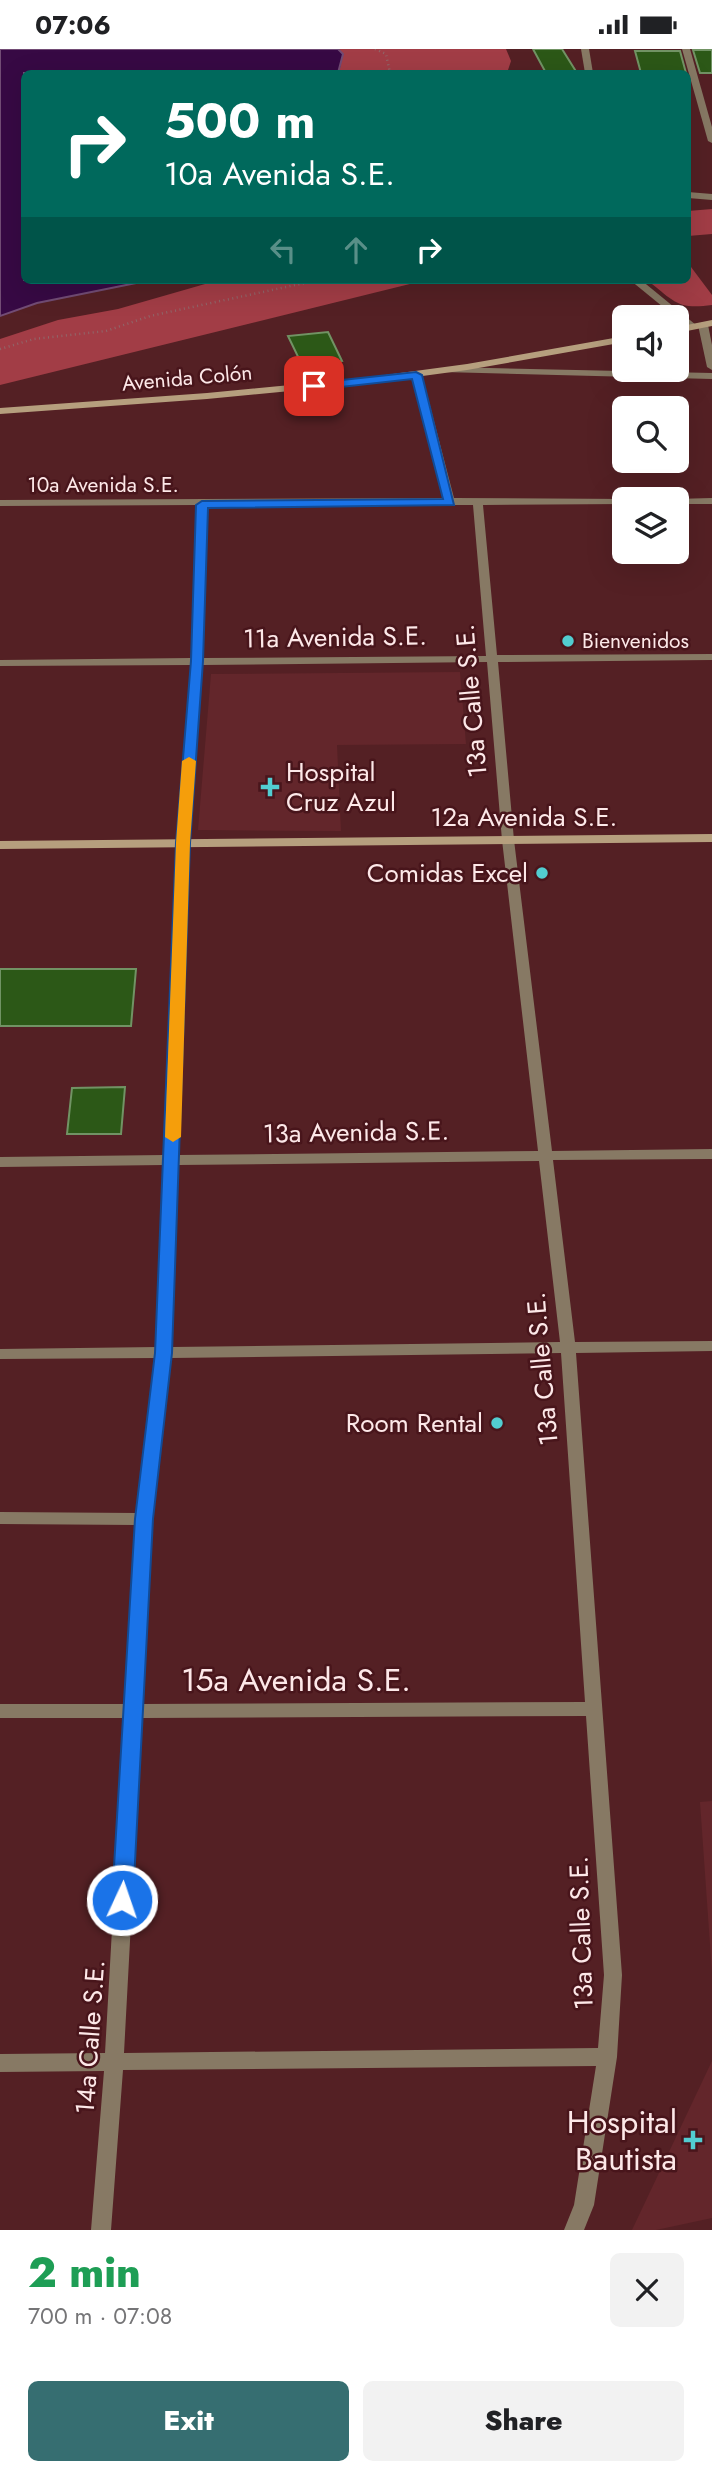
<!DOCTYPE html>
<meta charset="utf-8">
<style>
body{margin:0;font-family:Jost,sans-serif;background:#f2f2f2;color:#202124;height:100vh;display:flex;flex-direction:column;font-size:26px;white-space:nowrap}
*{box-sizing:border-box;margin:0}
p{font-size:23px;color:#757577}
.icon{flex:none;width:38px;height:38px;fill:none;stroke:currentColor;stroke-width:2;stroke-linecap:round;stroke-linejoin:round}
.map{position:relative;height:2181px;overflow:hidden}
.sheet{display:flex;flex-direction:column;background:#fff;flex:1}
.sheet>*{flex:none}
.banner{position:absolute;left:21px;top:21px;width:670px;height:214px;border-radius:10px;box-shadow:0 7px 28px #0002;background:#00695c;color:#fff;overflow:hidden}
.fabs{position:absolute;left:612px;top:256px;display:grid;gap:14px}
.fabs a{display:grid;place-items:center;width:77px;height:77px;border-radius:10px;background:#fff;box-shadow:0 7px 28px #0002;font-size:35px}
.pin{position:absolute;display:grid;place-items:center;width:60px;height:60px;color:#fff;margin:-30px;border-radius:14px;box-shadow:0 4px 10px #0006}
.me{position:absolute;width:77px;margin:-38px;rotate:3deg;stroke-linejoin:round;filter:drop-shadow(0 0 5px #0008)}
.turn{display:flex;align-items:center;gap:24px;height:147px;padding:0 28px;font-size:32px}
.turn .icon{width:91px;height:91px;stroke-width:2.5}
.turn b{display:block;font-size:49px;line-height:60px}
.lanes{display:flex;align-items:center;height:66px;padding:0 28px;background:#0003;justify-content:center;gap:35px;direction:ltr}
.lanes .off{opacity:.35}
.round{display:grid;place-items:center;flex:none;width:74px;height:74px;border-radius:10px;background:#f2f2f2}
.headline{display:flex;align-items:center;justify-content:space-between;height:119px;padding:0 28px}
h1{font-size:42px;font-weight:800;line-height:52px;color:#1e9e55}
.action{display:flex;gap:14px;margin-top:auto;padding:14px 28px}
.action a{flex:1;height:80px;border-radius:10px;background:#366e71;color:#fff;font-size:28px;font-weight:800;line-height:80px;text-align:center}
.action a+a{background:#f2f2f2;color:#202124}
.status{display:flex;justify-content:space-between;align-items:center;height:49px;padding:0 35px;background:#fff;direction:ltr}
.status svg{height:19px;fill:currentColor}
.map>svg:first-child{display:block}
.built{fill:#63262b}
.forest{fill:#a23d46}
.water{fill:#370944;stroke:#724c75;stroke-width:2}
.building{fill:#2c5817;stroke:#719364;stroke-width:2}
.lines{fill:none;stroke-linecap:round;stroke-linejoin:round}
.path{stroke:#90676a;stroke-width:2.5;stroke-dasharray:1 3.5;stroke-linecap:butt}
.lane{fill:#877964;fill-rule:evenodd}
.street{fill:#877964;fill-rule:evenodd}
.secondary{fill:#b69f7e;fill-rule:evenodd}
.route{fill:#1a73e8;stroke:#114b97;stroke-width:2}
.slow{fill:#f59e0b}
.poi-dot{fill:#52cdd0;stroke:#48151b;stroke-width:2.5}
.labels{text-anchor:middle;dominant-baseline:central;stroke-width:5;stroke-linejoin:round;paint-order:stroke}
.far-street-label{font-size:21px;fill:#fde8e8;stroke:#48151b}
.far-poi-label{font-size:21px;fill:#fde8e8;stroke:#48151b;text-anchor:start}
.street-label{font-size:26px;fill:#fde8e8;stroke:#48151b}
.poi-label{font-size:26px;fill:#fde8e8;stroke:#48151b;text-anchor:end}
.near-street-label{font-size:32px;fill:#fde8e8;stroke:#48151b}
.near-poi-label{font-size:32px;fill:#fde8e8;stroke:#48151b;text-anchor:end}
</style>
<div class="status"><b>07:06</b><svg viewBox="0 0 49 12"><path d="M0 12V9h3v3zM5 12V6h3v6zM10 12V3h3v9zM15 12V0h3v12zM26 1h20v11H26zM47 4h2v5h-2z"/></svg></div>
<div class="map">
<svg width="712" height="2181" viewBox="0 0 712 2181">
<rect width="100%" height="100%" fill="#542024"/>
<!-- built -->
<g class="built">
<polygon points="460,623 466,695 337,696 341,782 198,781 211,625"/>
<polygon points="712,1752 712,1924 700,1753"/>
<polygon points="712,2012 712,2169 656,2181 632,2181"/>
</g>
<!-- forest -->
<g class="forest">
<polygon points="338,0 506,0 511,12 507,24 338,24 341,16"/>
<polygon points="712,160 712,185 688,187 688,162"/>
<path d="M688,214l24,32v10c-35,5 -38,-4 -65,-25h41z"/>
<polygon points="219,231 426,231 0,336 0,290 58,271 118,260"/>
</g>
<!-- water -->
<polygon class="water" points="0,0 338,0 343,5 338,24 24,24 24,231 151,231 37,254 0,267"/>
<!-- building -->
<g class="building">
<polygon points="533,0 562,0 577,24 546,24"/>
<polygon points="693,1 712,1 712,24 700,24"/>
<polygon points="635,2 680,2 686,24 641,24"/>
<polygon points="328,283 342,312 302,316 288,287"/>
<polygon points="0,920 136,920 131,977 0,977"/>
<polygon points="125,1038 121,1085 67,1085 72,1039"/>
</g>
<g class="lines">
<!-- path -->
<g class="path">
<polyline points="375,0 386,5 390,24"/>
<polyline points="0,300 34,290 106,282 150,267 319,231"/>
</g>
<!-- lane -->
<g class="lane">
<polygon points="581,0 589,0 593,24 585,24"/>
<polygon points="682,0 690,0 712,78 712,94 708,92"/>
<polygon points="688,143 712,145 712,151 688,149"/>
<polygon points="630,231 641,231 696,276 696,280 690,280"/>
</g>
<!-- street -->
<g class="street">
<polygon points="703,273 708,276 712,296 712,321 707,318 698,276"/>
<polygon points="446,318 712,324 712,330 443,323 441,321"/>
<path d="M417,323l5,3 32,123 174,1h-3v5l-142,1 14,150 215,-1v6l-214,2 16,178 38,311 160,-2v10l-159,1 22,182 137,-1v10l-136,2 46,622 -5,82 -23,148 -10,25h-20l10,-25 22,-139 -473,4 -12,160h-20l13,-159 -104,1v-18l105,-1 19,-335h-124v-14h125l11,-179 -136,-1v-12l137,1 19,-155 -156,1v-10l157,-2 7,-182 -164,2v-10l164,-2 13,-312 14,-178 -191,1v-6l191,-2 6,-153 -197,1v-6l444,-2 -32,-123zM207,456h266l13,151 -283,2zM487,613l15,178 36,311 -360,4 11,-312 13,-178zM539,1112l21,181 -388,5 6,-182zM561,1304l24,349 -443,2 10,-185 19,-161zM586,1667l18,259 -6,73 -474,5 18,-335z"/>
<polygon points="712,449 712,455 677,455 677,450 674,450"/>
</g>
<!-- secondary -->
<g class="secondary">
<polygon points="712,271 712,277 677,284 677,278"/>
<polygon points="625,287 625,293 467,321 363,335 207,350 0,365 0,359 207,344 363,329 467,315"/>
<polygon points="712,785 712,793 0,800 0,792"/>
</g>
</g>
<!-- route -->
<polygon class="route" points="416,323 422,326 454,456 208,459 203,612 190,794 172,1304 153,1470 133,1851 130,1857 122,1860 115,1857 112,1851 135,1470 155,1304 176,794 191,612 196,456 202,452 443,450 412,330 314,341 309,337 314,334"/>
<!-- slow -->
<polygon class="slow" points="189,708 196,712 190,794 181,1088 173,1093 165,1088 176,794 182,712"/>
<!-- markers -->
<g class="poi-dot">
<circle cx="568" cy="592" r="7"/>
<path d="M266.5 727.5h7v7h7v7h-7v7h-7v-7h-7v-7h7z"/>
<circle cx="542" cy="824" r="7"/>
<circle cx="497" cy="1374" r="7"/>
<path d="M689.5 2080.5h7v7h7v7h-7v7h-7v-7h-7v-7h7z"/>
</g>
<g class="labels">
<!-- far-street labels -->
<g class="far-street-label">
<text transform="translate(187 329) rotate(-5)">Avenida Colón</text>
<text x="103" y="436">10a Avenida S.E.</text>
</g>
<!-- far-poi labels -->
<g class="far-poi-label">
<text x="582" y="592">Bienvenidos</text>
</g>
<!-- street labels -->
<g class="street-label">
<text transform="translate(335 588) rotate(-1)">11a Avenida S.E.</text>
<text transform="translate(471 652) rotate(-95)">13a Calle S.E.</text>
<text x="524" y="768">12a Avenida S.E.</text>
<text transform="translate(356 1083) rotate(-1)">13a Avenida S.E.</text>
<text transform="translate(542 1320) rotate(-95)">13a Calle S.E.</text>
<text transform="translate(581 1884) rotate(-92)">13a Calle S.E.</text>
<text transform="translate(90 1988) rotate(-86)">14a Calle S.E.</text>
</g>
<!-- poi labels -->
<g class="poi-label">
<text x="286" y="723" text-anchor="start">Hospital<tspan x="286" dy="30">Cruz Azul</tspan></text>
<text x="528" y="824">Comidas Excel</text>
<text x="483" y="1374">Room Rental</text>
</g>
<!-- near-street labels -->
<g class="near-street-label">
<text x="296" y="1631">15a Avenida S.E.</text>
</g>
<!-- near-poi labels -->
<g class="near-poi-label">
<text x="677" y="2073">Hospital<tspan x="677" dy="37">Bautista</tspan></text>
</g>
</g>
</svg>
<div class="fabs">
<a><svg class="icon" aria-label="sound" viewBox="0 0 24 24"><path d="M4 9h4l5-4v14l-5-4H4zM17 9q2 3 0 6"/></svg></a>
<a><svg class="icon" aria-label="search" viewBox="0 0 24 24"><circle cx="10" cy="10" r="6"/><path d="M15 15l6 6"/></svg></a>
<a><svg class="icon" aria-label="layers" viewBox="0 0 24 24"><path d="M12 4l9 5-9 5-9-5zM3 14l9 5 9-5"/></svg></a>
</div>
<div class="pin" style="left:314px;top:337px;background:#d93025"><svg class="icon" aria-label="arrive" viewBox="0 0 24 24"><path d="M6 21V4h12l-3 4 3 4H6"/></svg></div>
<svg class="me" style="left:122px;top:1851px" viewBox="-20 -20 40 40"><circle r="17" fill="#1a73e8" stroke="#fff" stroke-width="3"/><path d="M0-11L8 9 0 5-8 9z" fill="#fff"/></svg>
<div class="banner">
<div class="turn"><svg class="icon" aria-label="right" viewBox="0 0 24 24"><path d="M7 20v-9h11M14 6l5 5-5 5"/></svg><div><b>500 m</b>10a Avenida S.E.</div></div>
<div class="lanes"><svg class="icon off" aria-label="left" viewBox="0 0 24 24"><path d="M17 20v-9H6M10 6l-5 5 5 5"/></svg><svg class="icon off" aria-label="ahead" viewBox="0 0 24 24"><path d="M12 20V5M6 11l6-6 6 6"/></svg><svg class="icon" aria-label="right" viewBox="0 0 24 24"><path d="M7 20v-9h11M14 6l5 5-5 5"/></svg></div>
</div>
</div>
<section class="sheet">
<div class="headline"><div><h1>2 min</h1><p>700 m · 07:08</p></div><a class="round"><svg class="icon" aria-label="close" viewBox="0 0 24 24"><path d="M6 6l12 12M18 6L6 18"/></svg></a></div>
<div class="action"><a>Exit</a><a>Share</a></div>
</section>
